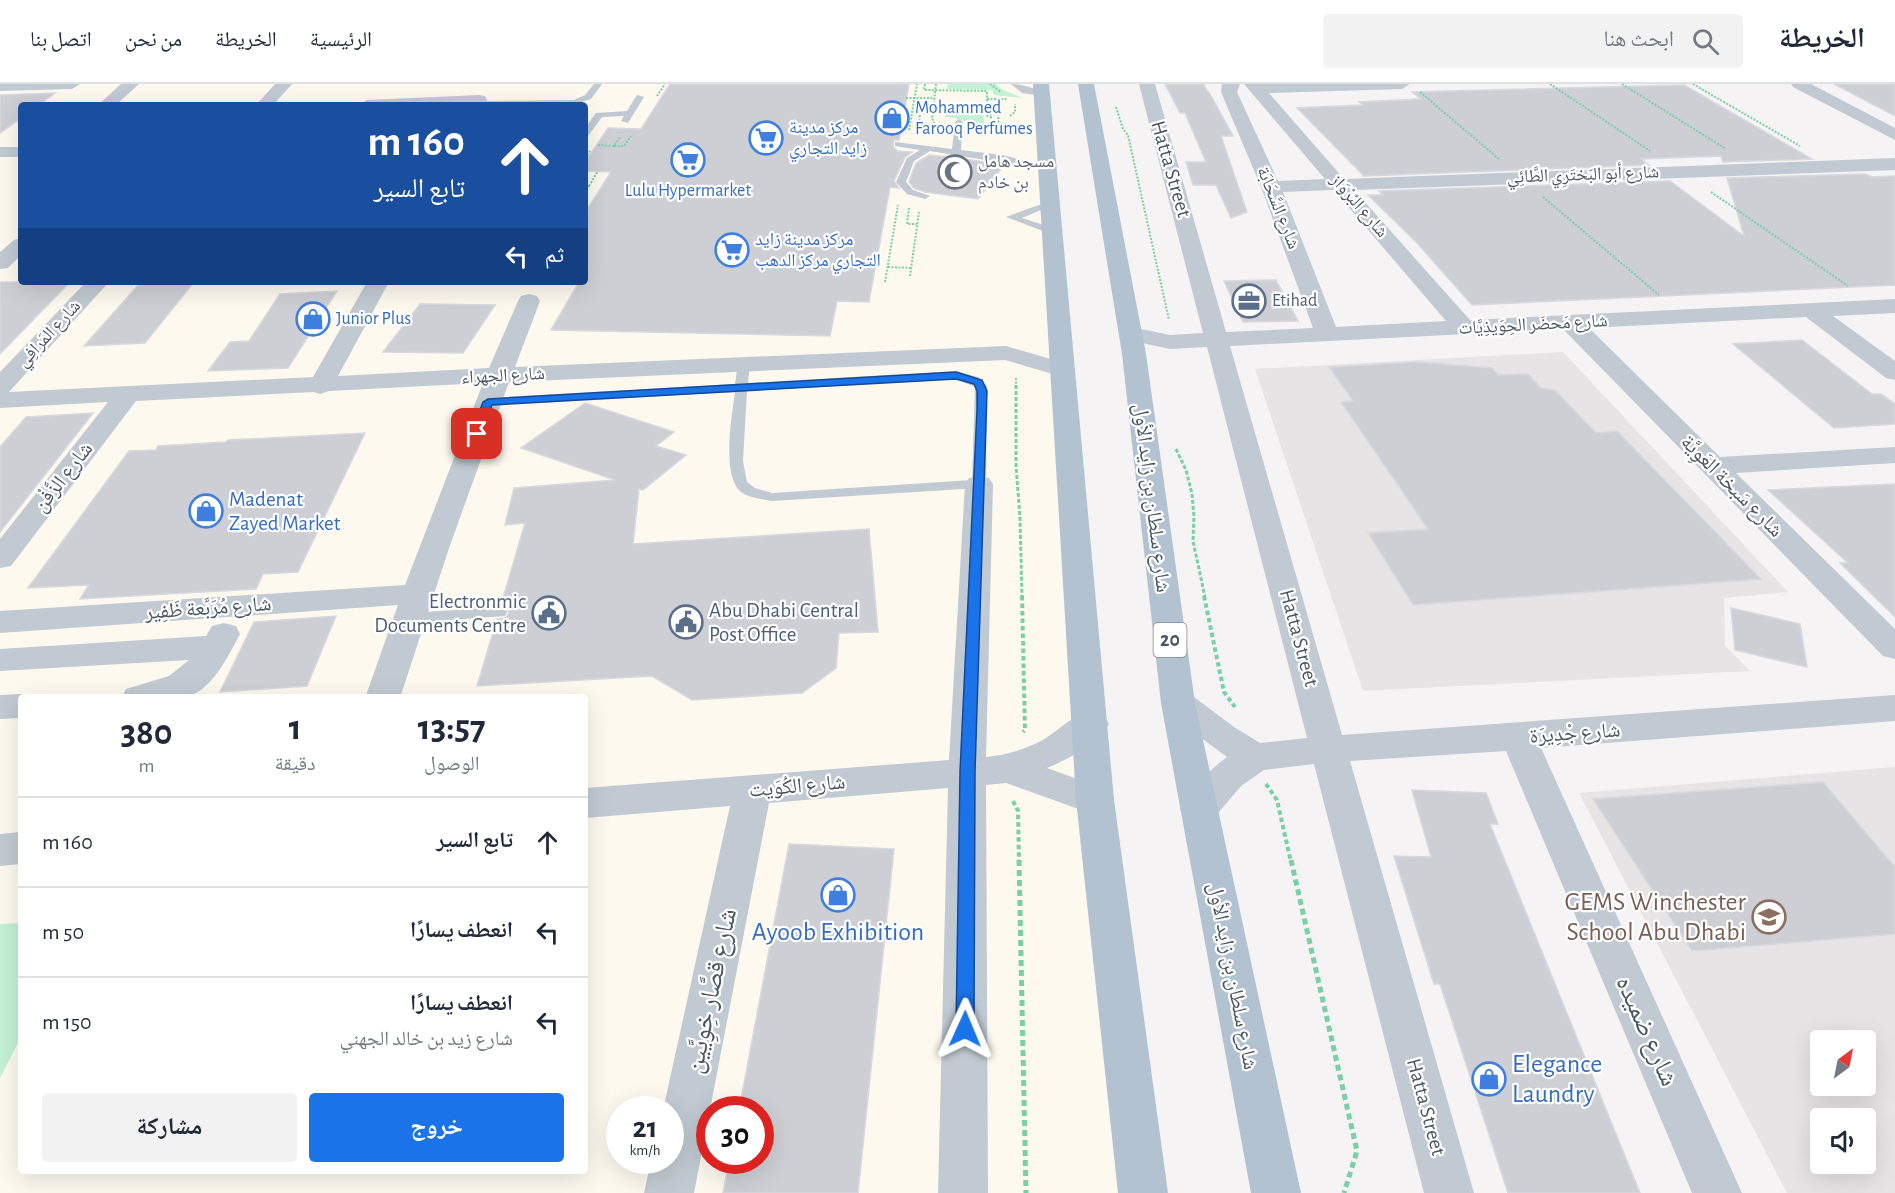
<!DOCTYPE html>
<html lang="ar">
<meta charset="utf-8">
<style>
body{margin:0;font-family:"Alegreya Sans","Noto Naskh Arabic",sans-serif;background:#f2f2f3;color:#1f2937;direction:rtl;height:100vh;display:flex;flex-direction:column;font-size:22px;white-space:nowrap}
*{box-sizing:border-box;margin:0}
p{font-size:20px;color:#747a83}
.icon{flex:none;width:33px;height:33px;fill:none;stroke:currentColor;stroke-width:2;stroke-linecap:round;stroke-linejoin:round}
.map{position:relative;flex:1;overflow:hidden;direction:ltr}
.details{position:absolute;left:18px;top:610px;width:570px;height:480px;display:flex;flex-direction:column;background:#fff;border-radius:6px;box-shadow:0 6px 24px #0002;direction:rtl}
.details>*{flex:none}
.top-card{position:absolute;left:18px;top:18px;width:570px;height:183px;border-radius:6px;box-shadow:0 6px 24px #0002;direction:rtl;background:#1a4fa0;color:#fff;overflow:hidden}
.needle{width:39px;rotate:32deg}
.controls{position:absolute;left:1810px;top:946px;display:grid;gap:12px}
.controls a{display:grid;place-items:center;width:66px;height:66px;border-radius:6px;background:#fff;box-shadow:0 6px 24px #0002;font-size:30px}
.speed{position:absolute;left:606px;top:1012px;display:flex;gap:12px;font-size:30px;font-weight:700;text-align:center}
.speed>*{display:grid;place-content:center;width:78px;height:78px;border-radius:50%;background:#fff;box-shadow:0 6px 24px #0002;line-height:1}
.speed small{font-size:15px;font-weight:400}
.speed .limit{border:9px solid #d22;background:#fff;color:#111}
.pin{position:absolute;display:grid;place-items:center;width:51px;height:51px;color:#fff;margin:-26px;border-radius:12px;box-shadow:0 3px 9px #0006}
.me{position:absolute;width:66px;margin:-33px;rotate:1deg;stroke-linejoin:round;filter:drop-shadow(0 0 4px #0008)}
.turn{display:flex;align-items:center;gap:21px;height:126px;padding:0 24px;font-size:27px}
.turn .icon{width:78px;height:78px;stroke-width:2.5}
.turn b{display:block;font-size:42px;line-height:51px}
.then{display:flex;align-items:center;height:57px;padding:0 24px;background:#0003;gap:12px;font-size:22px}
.eta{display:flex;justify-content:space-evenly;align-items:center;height:102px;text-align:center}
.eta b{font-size:36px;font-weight:700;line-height:42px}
.primary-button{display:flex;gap:12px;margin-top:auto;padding:12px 24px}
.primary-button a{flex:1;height:69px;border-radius:6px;background:#1a73e8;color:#fff;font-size:24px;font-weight:700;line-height:69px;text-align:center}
.primary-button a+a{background:#f2f2f3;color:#1f2937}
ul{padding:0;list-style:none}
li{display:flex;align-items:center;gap:18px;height:90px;padding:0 24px;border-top:2px solid #e0e1e3}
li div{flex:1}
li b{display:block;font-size:22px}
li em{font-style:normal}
header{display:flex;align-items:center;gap:36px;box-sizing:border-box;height:84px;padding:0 30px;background:#fff;border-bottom:2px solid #e0e1e3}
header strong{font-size:28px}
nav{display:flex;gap:33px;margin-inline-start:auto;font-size:21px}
.search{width:420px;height:54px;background:#f2f2f3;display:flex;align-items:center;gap:15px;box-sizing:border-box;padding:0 21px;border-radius:6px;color:#747a83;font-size:22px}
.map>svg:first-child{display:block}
.commercial{fill:#fdf9ef;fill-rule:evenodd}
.education{fill:#e6e4e5;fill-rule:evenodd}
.green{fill:#c3f1d5}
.building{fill:#cdcfd5;stroke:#d7d9de;stroke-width:1.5}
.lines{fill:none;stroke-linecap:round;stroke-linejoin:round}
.path-far3{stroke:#7ad0a6;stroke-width:2;stroke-dasharray:2 1.5;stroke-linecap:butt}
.path-far2{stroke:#7ad0a6;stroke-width:3;stroke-dasharray:4 2;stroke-linecap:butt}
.path-far1{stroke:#7ad0a6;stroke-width:4;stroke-dasharray:4.5 3;stroke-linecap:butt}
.path{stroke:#7ad0a6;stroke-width:5;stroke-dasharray:6 4;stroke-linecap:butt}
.service{fill:#c1cad2;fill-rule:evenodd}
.minor{fill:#c1cad2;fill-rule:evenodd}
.primary{fill:#b3c2d1;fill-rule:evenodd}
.route{fill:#1a73e8;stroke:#114b97;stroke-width:1.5}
.labels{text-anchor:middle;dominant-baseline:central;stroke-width:4.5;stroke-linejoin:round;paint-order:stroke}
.far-shop-label{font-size:18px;fill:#366cbe;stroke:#fff;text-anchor:start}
.far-worship-label{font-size:18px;fill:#5b616d;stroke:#fff;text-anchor:start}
.far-street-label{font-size:18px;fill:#4a5661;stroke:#fff}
.far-service-label{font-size:18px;fill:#4e5e75;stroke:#fff;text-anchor:start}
.shield{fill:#fff;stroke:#808990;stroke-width:1.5}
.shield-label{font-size:20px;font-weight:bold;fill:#4a5661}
.street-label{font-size:21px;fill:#4a5661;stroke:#fff}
.shop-label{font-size:21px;fill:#366cbe;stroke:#fff;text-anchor:start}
.service-label{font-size:21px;fill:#4e5e75;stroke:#fff;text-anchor:end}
.near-education-label{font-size:26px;fill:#785e54;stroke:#fff;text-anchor:end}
.near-shop-label{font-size:26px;fill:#366cbe;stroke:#fff}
.near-street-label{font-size:26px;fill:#4a5661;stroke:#fff}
</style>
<header>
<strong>الخريطة</strong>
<div class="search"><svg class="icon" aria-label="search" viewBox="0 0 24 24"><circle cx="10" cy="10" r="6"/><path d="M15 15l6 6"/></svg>ابحث هنا</div>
<nav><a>الرئيسية</a><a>الخريطة</a><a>من نحن</a><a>اتصل بنا</a></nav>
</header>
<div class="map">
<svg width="1895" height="1109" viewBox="0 0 1895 1109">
<rect width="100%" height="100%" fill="#f5f3f3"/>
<!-- commercial -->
<path class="commercial" d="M0,0h1033l86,1109h-1119zM21,21h564v177h-564zM21,614h564v474h-564zM620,1026h50v51h-50zM710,1026h50v51h-50z"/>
<!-- education -->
<g class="education">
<polygon points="1563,268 1788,508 1724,514 1725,562 1750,587 1363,607 1255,285"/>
<path d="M1895,683v426h-108l-208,-400zM1821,957h45v45h-45zM1821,1035h45v45h-45z"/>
</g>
<!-- green -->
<g class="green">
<polygon points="948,0 996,0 1001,5 1023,14 994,11 992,6 947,5"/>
<path d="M946,23l37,1 1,16c-14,0 -25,-6 -39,-7z"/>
<polygon points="21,839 21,953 0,994 0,840"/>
</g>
<!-- building -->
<g class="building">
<polygon points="670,0 909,0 899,56 894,56 893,62 897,67 912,68 905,73 894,97 899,104 890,103 869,218 837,217 830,252 551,246 579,198 585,198 585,129 611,88 585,87 585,78 608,44 641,45"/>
<polygon points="1165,0 1203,0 1211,12 1233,52 1221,52 1247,128 1231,134 1216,101 1193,101 1186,78 1206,78 1185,29 1180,29"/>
<polygon points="1834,0 1895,0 1895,32"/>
<polygon points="1684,1 1812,75 1723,78 1721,72 1641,75 1649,81 1364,92 1297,24 1363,21 1359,18 1421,15 1412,8"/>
<polygon points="55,9 39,21 21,21 21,34 0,49 0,11"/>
<polygon points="929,71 965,75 1004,81 978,115 925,108 914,104 909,98 916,79"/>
<polygon points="1865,90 1872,93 1895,92 1895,201 1472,221 1417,159 1368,111 1383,111 1379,107 1670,97 1744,152 1727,94"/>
<polygon points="1276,196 1298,237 1243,238 1224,197"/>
<polygon points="0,198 70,198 0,270"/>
<polygon points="141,198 194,198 145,259 84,262"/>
<polygon points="337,207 288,284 208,287 230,258 249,257 280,210"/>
<polygon points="420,220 495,221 463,269 383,268"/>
<polygon points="1802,256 1872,310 1881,310 1895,320 1895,340 1834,344 1733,260"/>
<polygon points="1416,278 1492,284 1498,291 1528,290 1541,304 1555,306 1596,349 1617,347 1761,495 1413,521 1368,449 1428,445 1341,318 1353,317 1329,283"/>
<polygon points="585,319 674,348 656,362 686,371 643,406 639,405 633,460 869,445 878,548 839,549 836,584 802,609 692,616 652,592 477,602 497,535 505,534 509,529 507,523 501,521 525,439 505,441 514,404 615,396 521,364"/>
<polygon points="93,329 51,383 0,448 0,363 26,333"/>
<polygon points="365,349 298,488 263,490 256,505 80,515 89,501 28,504 129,367 156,366 158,362 226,358 228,356"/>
<polygon points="1895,400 1895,533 1840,479 1848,479 1768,406"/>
<polygon points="1731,524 1800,540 1807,583 1735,566"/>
<polygon points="336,532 307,602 220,608 254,538"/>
<polygon points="1823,698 1895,783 1895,850 1692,867 1593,715"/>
<polygon points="1412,706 1486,709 1498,740 1490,740 1640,1109 1508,1109 1440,900 1434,900 1394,772 1431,773"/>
<polygon points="789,760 894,765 858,1109 723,1109 729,1077 760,1077 760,1026 739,1026"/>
</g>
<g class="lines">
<!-- path-far3 -->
<g class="path-far3">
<polyline points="925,0 924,6 987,7 987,22 967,22"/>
<polyline points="936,0 932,34 934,39 940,42"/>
<polyline points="990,0 1001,8"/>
<polyline points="1550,0 1650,67"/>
<polyline points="1622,0 1726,65"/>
<polyline points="1693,0 1800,62"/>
<polyline points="1420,8 1499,75"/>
<polyline points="657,12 665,0"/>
<polyline points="906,14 934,14"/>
<polyline points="987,15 1007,15"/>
<polyline points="987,22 986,32 991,32"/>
<polyline points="1116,23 1123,45 1128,51 1169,236"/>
<polygon points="991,26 998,26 999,49 991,49"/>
<polyline points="1010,32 1015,28 1015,20"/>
<polyline points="909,46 917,0"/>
<polyline points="918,47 921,21 951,22"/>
<polyline points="598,61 614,62 621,52"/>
<polyline points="614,62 624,62 631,52"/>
<polyline points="585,74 590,67"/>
<polyline points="585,102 589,102 585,108"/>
<polyline points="589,102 598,87"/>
<polyline points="1711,108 1848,202"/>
<polyline points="1543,113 1659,211"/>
<polyline points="909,124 907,140 917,140"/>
<polyline points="888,183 911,184"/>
<polyline points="910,192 919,128"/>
<polyline points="885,198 898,121"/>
<polyline points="1016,294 1016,303"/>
</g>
<!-- path-far2 -->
<g class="path-far2">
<polyline points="1016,301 1016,381 1020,434 1022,513"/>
<polyline points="1176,365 1186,386 1192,410 1194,433 1193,457 1205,513"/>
</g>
<!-- path-far1 -->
<g class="path-far1">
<polyline points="1022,512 1025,646 1023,648"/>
<polyline points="1204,512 1224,608 1235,623"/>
<polyline points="1266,700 1277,716 1291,778"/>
<polyline points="1013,717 1018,727 1019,778"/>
</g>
<!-- path -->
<g class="path">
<polyline points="1019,776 1026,1109"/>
<polyline points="1291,776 1357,1067 1344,1109"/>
</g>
<!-- service -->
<g class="service">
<polygon points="594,0 602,0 591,15 575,20 475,21 473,19 477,17 574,16 585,11"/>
<path d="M1011,0c10,0 27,5 35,10l-4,2 -20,-3z"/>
<polygon points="637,11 644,13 628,39 621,37 624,32 602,33 588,52 585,53 585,44 596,29 627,27"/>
<polygon points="959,35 963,38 961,66 1002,71 1052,83 1047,86 930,67 914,77 906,98 913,106 930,112 925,115 907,110 896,98 907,74 920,66 895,62 895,58 952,65 955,38"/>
<polygon points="1047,118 1055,120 1022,134 1056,145 1056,149 1048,149 1006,133"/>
<path d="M744,275l6,4 -2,20 208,-12 22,6 9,9 -1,98 -7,4 -207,13c-10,-2 -23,-3 -31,-9 -20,-16 -9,-77 -6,-100l-247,14 -6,-4 6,-4 247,-14 3,-21zM956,295l19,8 -3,93 -200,13 -17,-5 -8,-6 -4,-21 4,-70z"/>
<polygon points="499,523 505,524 507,528 505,532 409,539 403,538 401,534 403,530 409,529"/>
</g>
<!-- minor -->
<g class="minor">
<polygon points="0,0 80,0 72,5 0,7"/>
<polygon points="121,0 139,0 116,21 98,21"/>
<polygon points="275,0 292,0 273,21 256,21"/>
<path d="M1139,0h16l71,248 87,-4 -52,-141 -40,-95 1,-8h18l-3,8 41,89 47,-2 -81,-95h166l-8,5 -133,4 75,86 551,-21v12l-541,20 116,130 425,-21v14l-62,3 62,45v19l-9,-2 -80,-61 -217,11 131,129 175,-10v16l-159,10 159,156v30l-12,-3 -320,-327 -333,17 112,389 553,-40v26l-354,27 201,445h-50l-186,-442 -156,10 124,432h-50l-110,-429 -50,6 -23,16 -28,33 -14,5 -14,-5 -5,-10c11,-20 29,-39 47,-52l-61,-45 -5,-9 5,-9 12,-3 12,3 44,33 26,16 47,-5 -100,-391 -37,2 -47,-10 -4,-5 4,-5 8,-2 39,8 33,-2zM1334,106l112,131 -110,6 -53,-135z"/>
<polygon points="1791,0 1811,0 1895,44 1895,56 1793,3"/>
<polygon points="479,11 485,12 487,16 485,20 359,21 367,16"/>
<rect x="0" y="63" width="21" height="10"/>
<polygon points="21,154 21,171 8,184 0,185 0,168 14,156"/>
<polygon points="86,198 109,198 9,308 313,293 367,198 389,198 338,292 489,284 518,217 521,212 529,210 537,212 540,217 515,283 1006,262 1072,281 1075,286 1072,291 1063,293 1005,276 509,298 449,464 400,614 365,614 398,521 0,549 0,527 405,501 483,299 329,307 320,310 314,308 136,317 11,482 0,484 0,455 108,318 0,324 0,288"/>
<path d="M979,392l10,2 4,6 -7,273c19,-2 37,-7 55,-16 22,-12 35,-34 63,-26l5,9c-12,21 -41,35 -62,44l61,22 6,10 -6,10 -13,5 -89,-32 -20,2 2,408h-50l10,-405 -179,15 -75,390h-50l7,-32h19v-51h-7l67,-304 -145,12v-30l364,-28 16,-276 4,-6z"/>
<path d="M224,539l12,3 4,8c-12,22 -29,60 -58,64 -20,2 -41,0 -61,0l5,-9 43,-13 20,-16 -189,11v-22l206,-13 6,-10z"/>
<polygon points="21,610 34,614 21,614 21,634 0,635 0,611"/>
<polygon points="21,748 21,780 0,782 0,750"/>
</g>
<!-- primary -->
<g class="primary">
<polygon points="1033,0 1049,0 1114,716 1168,1109 1118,1109 1076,716"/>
<polygon points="1078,0 1094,0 1146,270 1195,619 1301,1109 1251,1109 1161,619 1122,270"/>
</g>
</g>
<!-- route -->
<polygon class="route" points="956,288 982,296 987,307 975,688 974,945 971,951 965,954 958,951 956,945 960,688 977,326 977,307 974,300 956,295 492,321 480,352 477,353 471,350 483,318 488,315"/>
<!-- icons -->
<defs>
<symbol id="shop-ring" viewBox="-11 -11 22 22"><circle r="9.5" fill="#fff" stroke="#3f7fe0" stroke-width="1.5"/><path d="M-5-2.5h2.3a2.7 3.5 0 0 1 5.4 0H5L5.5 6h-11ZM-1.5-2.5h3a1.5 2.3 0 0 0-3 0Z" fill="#3f7fe0"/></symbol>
<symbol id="supermarket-ring" viewBox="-11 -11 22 22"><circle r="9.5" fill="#fff" stroke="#3f7fe0" stroke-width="1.5"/><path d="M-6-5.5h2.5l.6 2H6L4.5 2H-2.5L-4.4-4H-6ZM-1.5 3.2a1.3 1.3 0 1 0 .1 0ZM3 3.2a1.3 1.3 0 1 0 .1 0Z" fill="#3f7fe0"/></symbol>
<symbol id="mosque-ring" viewBox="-11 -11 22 22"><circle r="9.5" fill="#fff" stroke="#6b7280" stroke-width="1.5"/><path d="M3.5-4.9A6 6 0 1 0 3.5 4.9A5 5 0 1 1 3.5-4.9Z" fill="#6b7280"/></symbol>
<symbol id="office-ring" viewBox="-11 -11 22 22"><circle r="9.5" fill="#fff" stroke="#5c6f8a" stroke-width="1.5"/><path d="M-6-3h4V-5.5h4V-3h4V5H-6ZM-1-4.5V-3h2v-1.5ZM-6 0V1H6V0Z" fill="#5c6f8a"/></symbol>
<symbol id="civic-ring" viewBox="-11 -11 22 22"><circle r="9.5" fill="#fff" stroke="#5c6f8a" stroke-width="1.5"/><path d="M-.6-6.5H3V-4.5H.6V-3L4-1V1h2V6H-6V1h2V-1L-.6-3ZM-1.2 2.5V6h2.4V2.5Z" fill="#5c6f8a"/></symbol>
<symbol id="school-ring" viewBox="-11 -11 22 22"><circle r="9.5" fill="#fff" stroke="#8d6e63" stroke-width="1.5"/><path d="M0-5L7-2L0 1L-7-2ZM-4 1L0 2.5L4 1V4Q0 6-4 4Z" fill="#8d6e63"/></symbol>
</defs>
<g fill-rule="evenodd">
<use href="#shop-ring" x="873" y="15" width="38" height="38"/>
<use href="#supermarket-ring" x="747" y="35" width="38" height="38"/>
<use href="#supermarket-ring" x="669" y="57" width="38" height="38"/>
<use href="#mosque-ring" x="936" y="69" width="38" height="38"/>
<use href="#supermarket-ring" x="713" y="147" width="38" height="38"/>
<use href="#office-ring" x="1230" y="198" width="38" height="38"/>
<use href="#shop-ring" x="294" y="216" width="38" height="38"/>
<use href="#shop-ring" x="187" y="408" width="38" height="38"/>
<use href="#civic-ring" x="530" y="510" width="38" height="38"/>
<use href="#civic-ring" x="667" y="519" width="38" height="38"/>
<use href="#shop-ring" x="819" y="792" width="38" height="38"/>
<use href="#school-ring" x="1750" y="814" width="38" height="38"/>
<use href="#shop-ring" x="1470" y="976" width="38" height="38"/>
</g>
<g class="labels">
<!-- far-shop labels -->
<g class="far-shop-label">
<text x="915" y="24">Mohammed<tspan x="915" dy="21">Farooq Perfumes</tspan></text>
<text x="789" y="44">مركز مدينة<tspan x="789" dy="21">زايد التجاري</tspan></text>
<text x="688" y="107" text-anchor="middle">Lulu Hypermarket</text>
<text x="755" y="156">مركز مدينة زايد<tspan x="755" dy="21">التجاري مركز الدهب</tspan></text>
<text x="336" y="235">Junior Plus</text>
</g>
<!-- far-worship labels -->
<g class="far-worship-label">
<text x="978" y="78">مسجد هامل<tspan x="978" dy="21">بن خادم</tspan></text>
</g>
<!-- far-street labels -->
<g class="far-street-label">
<text transform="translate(1583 91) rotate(-2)">شارع أبو البَختَرِي الطَّائِي</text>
<text transform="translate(1359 122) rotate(49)">شارع البُرْوَاز</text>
<text transform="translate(1278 124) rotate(68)">شارع السَّحَابَة</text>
<text transform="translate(1533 241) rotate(-3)">شارع مَحضَر الحِوَيذِيَّات</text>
<text transform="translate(49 250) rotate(-47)">شارع المَرافِي</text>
<text transform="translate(503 292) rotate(-3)">شارع الجهراء</text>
</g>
<!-- far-service labels -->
<g class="far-service-label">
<text x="1272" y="217">Etihad</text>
</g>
<!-- shield labels -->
<rect class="shield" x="1153.5" y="539" width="33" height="34" rx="4.5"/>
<g class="shield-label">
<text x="1170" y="556">20</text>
</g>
<!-- street labels -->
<g class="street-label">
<text transform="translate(1171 85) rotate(74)">Hatta Street</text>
<text transform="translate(63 393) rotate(-52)">شارع الزَّفْن</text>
<text transform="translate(1732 402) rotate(45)">شارع سَبخة العَوِيَّة</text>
<text transform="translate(1152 414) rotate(83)">شارع سلطان بن زايد الأول</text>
<text transform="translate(208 524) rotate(-4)">شارع مُرَبَّعة ظَفِير</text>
<text transform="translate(1299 554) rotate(75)">Hatta Street</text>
<text transform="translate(1575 649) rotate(-4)">شارع جْدِيرَة</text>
<text transform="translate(797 702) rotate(-5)">شارع الكُوَيت</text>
<text transform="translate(1233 892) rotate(79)">شارع سلطان بن زايد الأول</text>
<text transform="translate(1426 1023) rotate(75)">Hatta Street</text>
</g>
<!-- shop labels -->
<g class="shop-label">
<text x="229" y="415">Madenat<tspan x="229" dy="24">Zayed Market</tspan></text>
</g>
<!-- service labels -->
<g class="service-label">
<text x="526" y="517">Electronmic<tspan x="526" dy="24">Documents Centre</tspan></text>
<text x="709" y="526" text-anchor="start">Abu Dhabi Central<tspan x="709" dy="24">Post Office</tspan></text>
</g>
<!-- near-education labels -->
<g class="near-education-label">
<text x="1746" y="818">GEMS Winchester<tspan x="1746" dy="30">School Abu Dhabi</tspan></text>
</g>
<!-- near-shop labels -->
<g class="near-shop-label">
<text x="838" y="848">Ayoob Exhibition</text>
<text x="1512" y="980" text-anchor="start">Elegance<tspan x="1512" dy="30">Laundry</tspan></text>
</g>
<!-- near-street labels -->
<g class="near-street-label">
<text transform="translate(711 907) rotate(-78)">شارع قصَّار خِوِيَّين</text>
<text transform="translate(1647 947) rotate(66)">شارع ضميده</text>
</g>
</g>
</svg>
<div class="controls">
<a><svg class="needle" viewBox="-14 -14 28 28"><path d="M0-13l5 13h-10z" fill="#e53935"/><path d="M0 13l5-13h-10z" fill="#747a83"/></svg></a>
<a><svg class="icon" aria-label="sound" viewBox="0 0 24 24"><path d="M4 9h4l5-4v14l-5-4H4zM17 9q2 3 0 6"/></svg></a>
</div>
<div class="speed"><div>21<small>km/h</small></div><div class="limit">30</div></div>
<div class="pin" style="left:477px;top:350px;background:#d93025"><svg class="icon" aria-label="arrive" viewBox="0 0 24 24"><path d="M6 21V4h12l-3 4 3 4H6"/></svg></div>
<svg class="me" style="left:965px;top:945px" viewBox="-20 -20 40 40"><path d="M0-17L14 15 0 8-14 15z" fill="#1a73e8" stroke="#fff" stroke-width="4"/></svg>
<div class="top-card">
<div class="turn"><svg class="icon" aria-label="ahead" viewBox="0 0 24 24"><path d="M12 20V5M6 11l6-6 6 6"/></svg><div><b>160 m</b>تابع السير</div></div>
<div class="then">ثم<svg class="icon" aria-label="left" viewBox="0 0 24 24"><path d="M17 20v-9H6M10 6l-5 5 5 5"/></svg></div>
</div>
<section class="details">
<div class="eta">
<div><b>13:57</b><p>الوصول</p></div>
<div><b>1</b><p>دقيقة</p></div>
<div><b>380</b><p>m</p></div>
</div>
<ul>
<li><svg class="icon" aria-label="ahead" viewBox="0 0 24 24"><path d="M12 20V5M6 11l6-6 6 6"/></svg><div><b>تابع السير</b></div><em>160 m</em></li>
<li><svg class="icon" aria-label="left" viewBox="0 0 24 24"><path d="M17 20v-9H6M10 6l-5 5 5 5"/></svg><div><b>انعطف يسارًا</b></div><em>50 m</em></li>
<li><svg class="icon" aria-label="left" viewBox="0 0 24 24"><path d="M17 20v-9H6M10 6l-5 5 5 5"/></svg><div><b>انعطف يسارًا</b><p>شارع زيد بن خالد الجهني</p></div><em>150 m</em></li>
</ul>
<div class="primary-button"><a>خروج</a><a>مشاركة</a></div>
</section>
</div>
